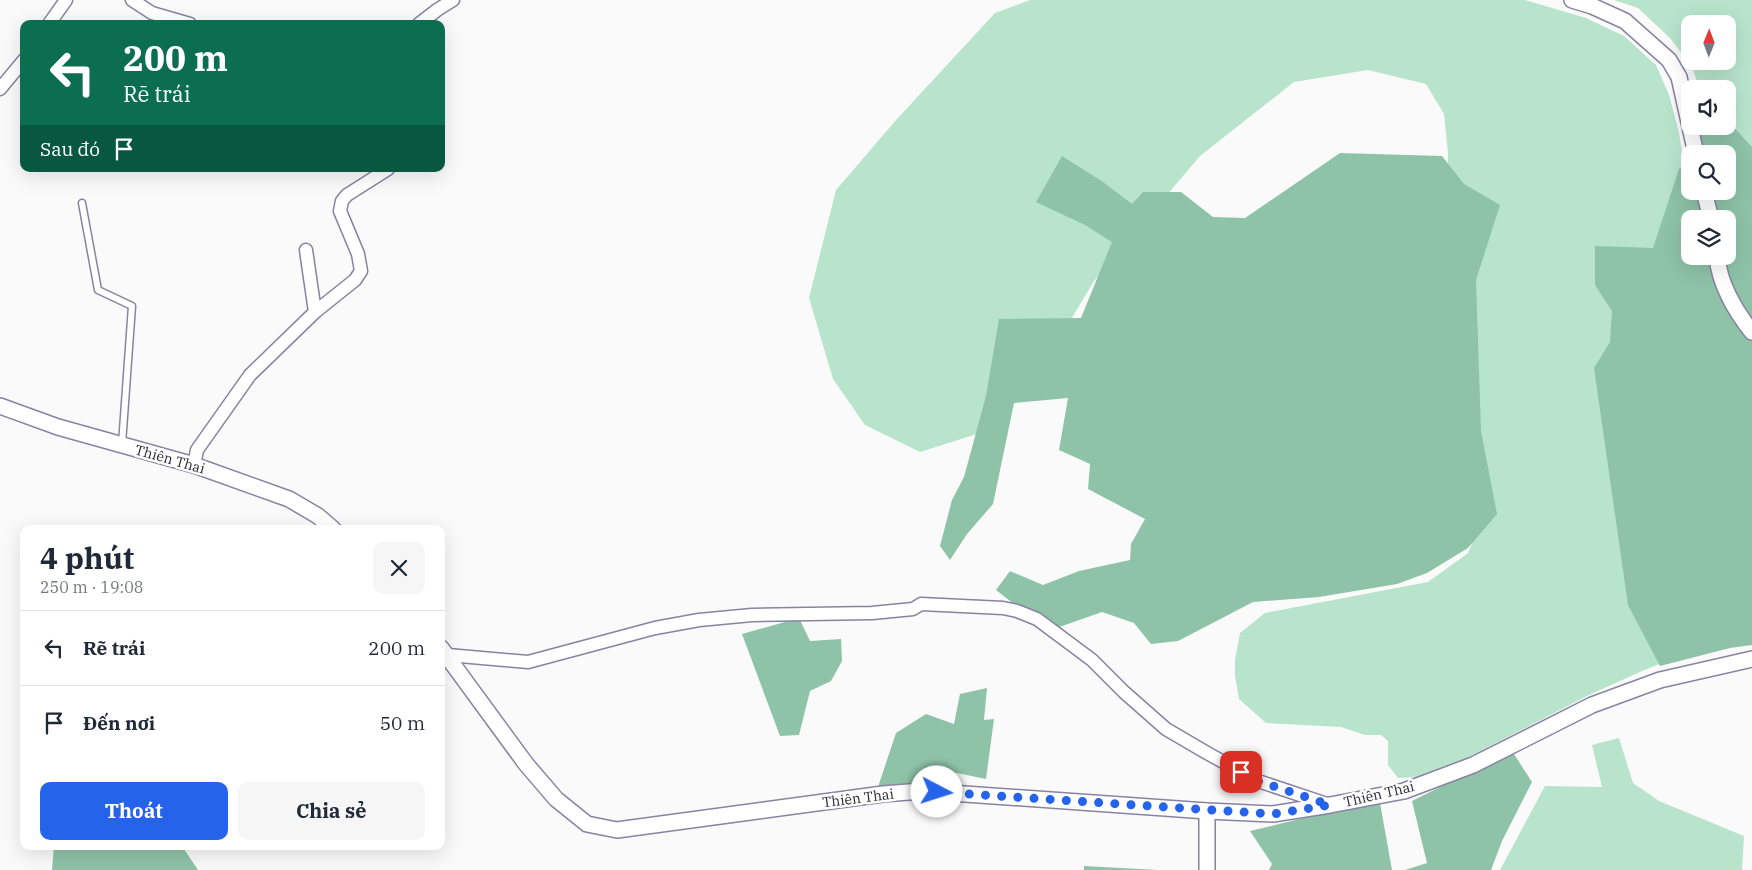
<!DOCTYPE html>
<html lang="vi">
<meta charset="utf-8">
<style>
body{margin:0;font-family:"IBM Plex Serif",serif;background:#f6f6f7;color:#1f2937;height:100vh;display:flex;flex-direction:column;font-size:19px;white-space:nowrap}
*{box-sizing:border-box;margin:0}
p{font-size:16px;color:#747a83}
.icon{flex:none;width:28px;height:28px;fill:none;stroke:currentColor;stroke-width:2;stroke-linecap:round;stroke-linejoin:round}
.map{position:relative;flex:1;overflow:hidden}
.sheet{position:absolute;left:20px;top:525px;width:425px;height:325px;display:flex;flex-direction:column;background:#fff;border-radius:10px;box-shadow:0 5px 20px #0002}
.sheet>*{flex:none}
.top-card{position:absolute;left:20px;top:20px;width:425px;height:152px;border-radius:10px;box-shadow:0 5px 20px #0002;background:#0b6e4f;color:#fff;overflow:hidden}
.needle{width:32px;rotate:1deg}
.tools{position:absolute;left:1681px;top:15px;display:grid;gap:10px}
.tools a{display:grid;place-items:center;width:55px;height:55px;border-radius:10px;background:#fff;box-shadow:0 5px 20px #0002;font-size:25px}
.pin{position:absolute;display:grid;place-items:center;width:42px;height:42px;color:#fff;margin:-21px;border-radius:10px;box-shadow:0 2px 8px #0006}
.me{position:absolute;width:55px;margin:-28px;rotate:95deg;stroke-linejoin:round;filter:drop-shadow(0 0 4px #0008)}
.turn{display:flex;align-items:center;gap:18px;height:105px;padding:0 20px;font-size:22px}
.turn .icon{width:65px;height:65px;stroke-width:2.5}
.turn b{display:block;font-size:35px;line-height:42px}
.then{display:flex;align-items:center;height:48px;padding:0 20px;background:#0003;gap:10px;font-size:19px}
.round{display:grid;place-items:center;flex:none;width:52px;height:52px;border-radius:10px;background:#f6f6f7}
.overview{display:flex;align-items:center;justify-content:space-between;height:85px;padding:0 20px}
h1{font-size:30px;font-weight:700;line-height:38px}
.button{display:flex;gap:10px;margin-top:auto;padding:10px 20px}
.button a{flex:1;height:58px;border-radius:10px;background:#2563eb;color:#fff;font-size:20px;font-weight:700;line-height:58px;text-align:center}
.button a+a{background:#f6f6f7;color:#1f2937}
ul{padding:0;list-style:none}
li{display:flex;align-items:center;gap:15px;height:75px;padding:0 20px;border-top:1px solid #e0e1e3}
li div{flex:1}
li b{display:block;font-size:19px}
li em{font-style:normal}
.map>svg:first-child{display:block}
.green{fill:#b8e4cc;fill-rule:evenodd}
.forest{fill:#8ec3a7;fill-rule:evenodd}
.lines{fill:none;stroke-linecap:round;stroke-linejoin:round}
.service-casing{stroke:#8783a2;stroke-width:9}
.minor-casing{stroke:#8783a2;stroke-width:15}
.tertiary-casing{stroke:#8783a2;stroke-width:18}
.service{stroke:#fff;stroke-width:6}
.minor{stroke:#fff;stroke-width:12}
.tertiary{stroke:#fff;stroke-width:15}
.route{stroke:#2563eb;stroke-width:9;stroke-dasharray:0 16.2}
.labels{text-anchor:middle;dominant-baseline:central;stroke-width:5;stroke-linejoin:round;paint-order:stroke}
.street-label{font-size:14px;fill:#282733;stroke:#fff}
</style>
<div class="map">
<svg width="1752" height="870" viewBox="0 0 1752 870">
<rect width="100%" height="100%" fill="#fafafa"/>
<!-- green -->
<g class="green">
<polygon points="1030,0 1525,0 1586,18 1624,36 1656,65 1669,95 1679,133 1686,176 1690,219 1690,256 1672,659 1642,671 1587,696 1457,763 1417,777 1398,778 1388,765 1388,741 1381,735 1365,735 1341,727 1266,723 1239,699 1235,676 1235,660 1240,633 1265,613 1428,582 1468,553 1485,514 1448,187 1448,153 1444,114 1426,84 1368,70 1294,82 1200,156 1094,281 1029,389 980,433 920,452 865,425 833,379 809,298 836,190 897,119 995,13"/>
<path d="M1614,0h138v281l-25,-90 1,-102h-28l-9,-24 -21,-27 -32,-30zM1690,24h38v37h-38z"/>
<polygon points="1619,738 1633,783 1659,801 1744,836 1742,870 1500,870 1545,786 1602,787 1592,745"/>
</g>
<!-- forest -->
<g class="forest">
<path d="M1728,121l24,26v498l-22,3 -70,18 -32,-61 -34,-237 16,-26 2,-31 -17,-26v-39l58,2 26,-79 11,-10v32h38v-37h-36l-2,-28h38zM1690,219h38v37h-38z"/>
<polygon points="1340,153 1442,156 1464,184 1500,205 1476,280 1481,431 1497,514 1468,548 1427,573 1397,584 1319,597 1253,602 1178,641 1151,644 1134,623 1102,612 1048,631 996,590 1010,571 1043,585 1079,571 1130,560 1131,544 1145,519 1088,489 1090,464 1059,450 1068,398 1014,403 993,504 967,534 950,560 940,546 952,500 964,477 986,396 999,319 1081,318 1112,242 1085,225 1036,202 1062,156 1103,182 1132,204 1143,192 1181,192 1213,217 1245,218"/>
<polygon points="799,618 810,641 841,639 842,661 831,681 810,691 799,735 780,736 742,634"/>
<polygon points="987,688 984,720 994,719 986,779 952,772 940,780 880,798 879,784 896,733 926,714 954,724 960,694"/>
<polygon points="1512,751 1532,782 1502,841 1491,870 1405,870 1427,863 1412,801"/>
<polygon points="1380,803 1392,870 1269,870 1272,864 1250,831 1324,813"/>
<polygon points="54,846 182,846 198,870 52,870"/>
<polygon points="1084,866 1158,870 1084,870"/>
</g>
<g class="lines">
<defs>
<polyline id="service" points="82,203 98,290 132,306 122,444"/>
<g id="minor">
<polyline points="132,0 152,13 190,24"/>
<polyline points="49,24 66,0"/>
<polyline points="419,24 437,10 453,0"/>
<polyline points="0,89 24,60"/>
<polyline points="315,312 355,280 361,271 358,254 340,211 342,201 347,195 388,169"/>
<polyline points="194,465 197,450 250,375 315,312 306,250"/>
<polyline points="448,655 528,662 655,628 699,620 752,615 872,613 913,609 921,604 1003,608 1017,611 1037,619 1092,660 1124,692 1166,729 1207,753 1258,781 1330,805"/>
</g>
<g id="tertiary">
<polyline points="1572,0 1592,6 1625,21 1669,60 1679,77 1696,154"/>
<polyline points="1704,191 1711,219"/>
<path d="M1717,256c2,27 18,55 35,76"/>
<polyline points="0,406 58,427 194,465 289,499 318,516 333,529"/>
<polyline points="441,648 526,764 556,799 587,824 617,830 883,794 922,791 1207,811 1273,814 1330,805 1404,791 1473,765 1592,705 1660,680 1752,659"/>
<polyline points="1207,870 1207,811"/>
</g>
</defs>
<!-- service casing -->
<use href="#service" class="service-casing"/>
<!-- minor casing -->
<use href="#minor" class="minor-casing"/>
<!-- tertiary casing -->
<use href="#tertiary" class="tertiary-casing"/>
<!-- service -->
<use href="#service" class="service"/>
<!-- minor -->
<use href="#minor" class="minor"/>
<!-- tertiary -->
<use href="#tertiary" class="tertiary"/>
</g>
<g class="lines">
<!-- route -->
<polyline class="route" points="937,792 1273,814 1330,805 1258,781 1241,772"/>
</g>
<g class="labels">
<!-- street labels -->
<g class="street-label">
<text transform="translate(170 459) rotate(16)">Thiên Thai</text>
<text transform="translate(1379 794) rotate(-13)">Thiên Thai</text>
<text transform="translate(858 798) rotate(-7)">Thiên Thai</text>
</g>
</g>
</svg>
<div class="tools">
<a><svg class="needle" viewBox="-14 -14 28 28"><path d="M0-13l5 13h-10z" fill="#e53935"/><path d="M0 13l5-13h-10z" fill="#747a83"/></svg></a>
<a><svg class="icon" aria-label="sound" viewBox="0 0 24 24"><path d="M4 9h4l5-4v14l-5-4H4zM17 9q2 3 0 6"/></svg></a>
<a><svg class="icon" aria-label="search" viewBox="0 0 24 24"><circle cx="10" cy="10" r="6"/><path d="M15 15l6 6"/></svg></a>
<a><svg class="icon" aria-label="layers" viewBox="0 0 24 24"><path d="M12 4l9 5-9 5-9-5zM3 14l9 5 9-5"/></svg></a>
</div>
<div class="pin" style="left:1241px;top:772px;background:#d93025"><svg class="icon" aria-label="arrive" viewBox="0 0 24 24"><path d="M6 21V4h12l-3 4 3 4H6"/></svg></div>
<svg class="me" style="left:937px;top:792px" viewBox="-20 -20 40 40"><circle r="19" fill="#fff"/><path d="M0-13L10 11 0 6-10 11z" fill="#2563eb"/></svg>
<div class="top-card">
<div class="turn"><svg class="icon" aria-label="left" viewBox="0 0 24 24"><path d="M17 20v-9H6M10 6l-5 5 5 5"/></svg><div><b>200 m</b>Rẽ trái</div></div>
<div class="then">Sau đó<svg class="icon" aria-label="arrive" viewBox="0 0 24 24"><path d="M6 21V4h12l-3 4 3 4H6"/></svg></div>
</div>
<section class="sheet">
<div class="overview"><div><h1>4 phút</h1><p>250 m · 19:08</p></div><a class="round"><svg class="icon" aria-label="close" viewBox="0 0 24 24"><path d="M6 6l12 12M18 6L6 18"/></svg></a></div>
<ul>
<li><svg class="icon" aria-label="left" viewBox="0 0 24 24"><path d="M17 20v-9H6M10 6l-5 5 5 5"/></svg><div><b>Rẽ trái</b></div><em>200 m</em></li>
<li><svg class="icon" aria-label="arrive" viewBox="0 0 24 24"><path d="M6 21V4h12l-3 4 3 4H6"/></svg><div><b>Đến nơi</b></div><em>50 m</em></li>
</ul>
<div class="button"><a>Thoát</a><a>Chia sẻ</a></div>
</section>
</div>
